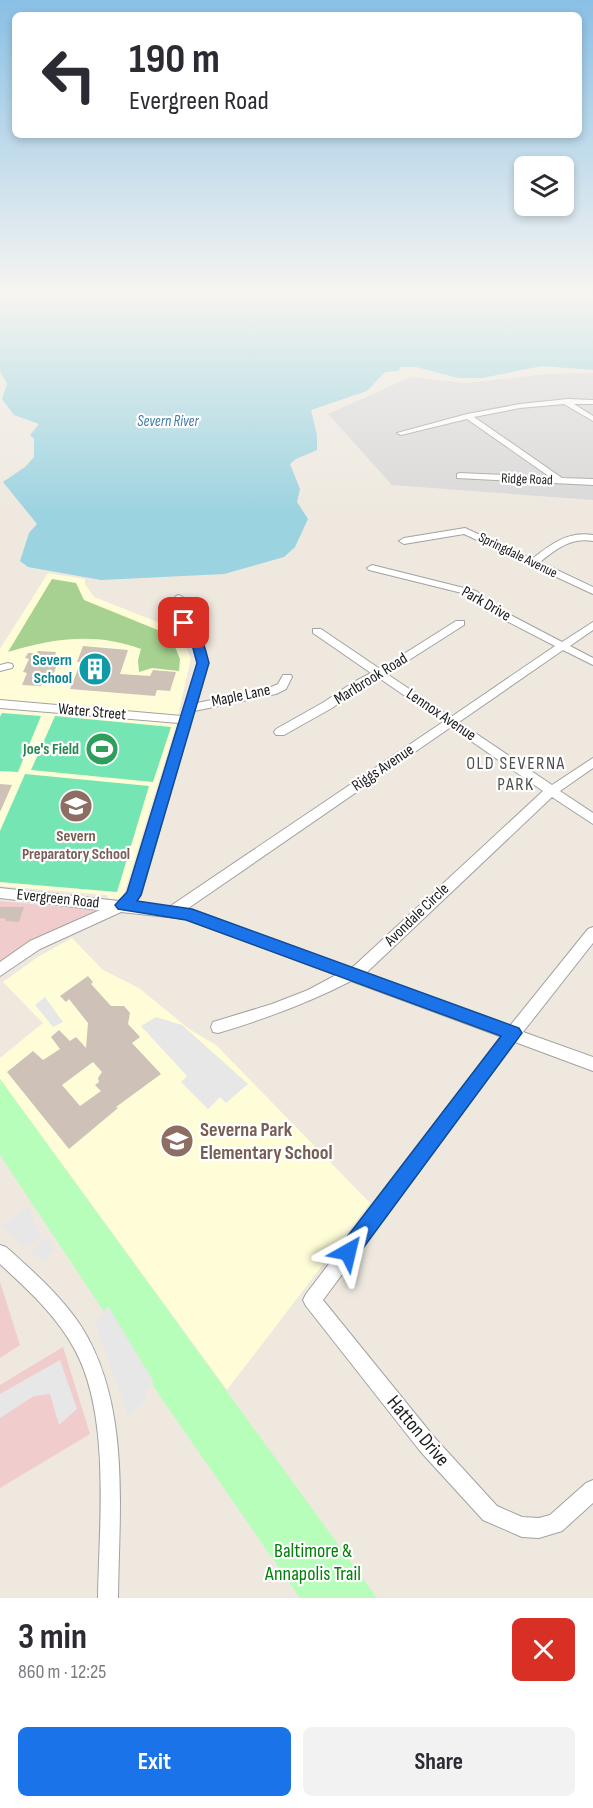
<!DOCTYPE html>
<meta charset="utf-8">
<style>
body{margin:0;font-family:"Sofia Sans Condensed",sans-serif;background:#f2f2f3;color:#2b2b33;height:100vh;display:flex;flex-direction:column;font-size:22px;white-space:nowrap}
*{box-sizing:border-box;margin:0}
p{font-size:20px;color:#7c7c81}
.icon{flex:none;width:33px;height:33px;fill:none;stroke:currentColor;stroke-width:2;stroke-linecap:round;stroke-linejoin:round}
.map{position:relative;height:1598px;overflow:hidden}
.details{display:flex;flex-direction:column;background:#fff;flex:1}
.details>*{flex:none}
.top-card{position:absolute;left:12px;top:12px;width:570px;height:126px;border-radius:9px;box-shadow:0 3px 9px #0003;background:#fff;color:#2b2b33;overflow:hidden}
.fabs{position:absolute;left:514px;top:156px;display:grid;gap:12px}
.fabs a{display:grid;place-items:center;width:60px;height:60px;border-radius:9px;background:#fff;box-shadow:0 3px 9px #0003;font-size:30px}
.pin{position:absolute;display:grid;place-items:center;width:51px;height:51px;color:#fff;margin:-26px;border-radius:12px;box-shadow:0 3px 9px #0006}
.me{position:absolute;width:66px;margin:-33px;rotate:37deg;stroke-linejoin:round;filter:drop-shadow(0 0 4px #0008)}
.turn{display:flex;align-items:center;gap:21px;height:126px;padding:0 18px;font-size:27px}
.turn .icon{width:78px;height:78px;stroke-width:2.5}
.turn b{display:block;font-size:42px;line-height:51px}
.round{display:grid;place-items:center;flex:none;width:63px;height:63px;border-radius:9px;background:#f2f2f3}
.overview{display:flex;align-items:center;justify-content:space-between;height:102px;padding:0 18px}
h1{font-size:36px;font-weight:700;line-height:45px}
.primary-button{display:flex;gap:12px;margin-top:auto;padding:12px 18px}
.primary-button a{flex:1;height:69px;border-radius:9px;background:#1a73e8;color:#fff;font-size:24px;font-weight:700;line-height:69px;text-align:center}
.primary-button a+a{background:#f2f2f3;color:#2b2b33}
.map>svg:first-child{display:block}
.residential{fill:#d9d8d8}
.commercial{fill:#f1cccc}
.education{fill:#fffdd7}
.forest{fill:#a6d190}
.park{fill:#b6feb9}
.pitch{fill:#75e5b4}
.parking{fill:#e7e7e7}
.water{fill:#9bd3e0}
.building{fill:#cec1b8;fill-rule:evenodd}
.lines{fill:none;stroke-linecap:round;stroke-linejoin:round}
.minor-casing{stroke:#a2a2a2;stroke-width:2}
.minor{fill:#fff;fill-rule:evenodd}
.route{fill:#1a73e8;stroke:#114b97;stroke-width:1.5}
.labels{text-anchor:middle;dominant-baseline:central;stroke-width:4.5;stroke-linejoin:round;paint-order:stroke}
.far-street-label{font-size:14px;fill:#1b1b1b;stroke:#fff}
.far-water-label{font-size:15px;font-style:italic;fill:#3f79a9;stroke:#fff}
.street-label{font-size:16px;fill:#1b1b1b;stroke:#fff}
.culture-label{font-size:16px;font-weight:bold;fill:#0d838f;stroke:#fff;text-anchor:end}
.leisure-label{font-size:16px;font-weight:bold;fill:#27864d;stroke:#fff;text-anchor:end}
.education-label{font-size:16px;font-weight:bold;fill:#785e54;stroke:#fff}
.neighbourhood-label{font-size:18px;letter-spacing:1.5px;fill:#4e4e4e;stroke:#fff}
.near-education-label{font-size:20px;font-weight:bold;fill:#785e54;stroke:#fff;text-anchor:start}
.near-street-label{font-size:20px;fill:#1b1b1b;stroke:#fff}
.near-park-label{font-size:20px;fill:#028007;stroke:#fff}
</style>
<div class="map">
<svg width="593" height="1598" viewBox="0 0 593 1598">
<rect width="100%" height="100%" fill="#eee8df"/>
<!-- residential -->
<polygon class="residential" points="593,373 593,500 392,485 328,414 411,377 466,383 548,374"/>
<!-- commercial -->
<g class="commercial">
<polygon points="0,901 96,910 0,969"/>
<polygon points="0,1282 20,1345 0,1358"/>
<polygon points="63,1347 90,1434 0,1488 0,1385"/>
</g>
<!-- education -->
<g class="education">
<polygon points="48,573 85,579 85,584 94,597 178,630 191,658 176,725 123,897 118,899 108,898 107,895 0,886 0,649"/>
<polygon points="72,938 103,970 139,988 189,1029 216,1045 370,1203 227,1390 0,1079 0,1058 43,1023 3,982 38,957"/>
</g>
<!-- forest -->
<path class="forest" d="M52,579l24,4 8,17 86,35 10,24 -1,12 -27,-3 -13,4 -1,-12 3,-11c-44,-17 -89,-11 -133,3z"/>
<!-- park -->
<polygon class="park" points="0,1079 377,1598 300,1598 160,1396 0,1155"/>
<!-- pitch -->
<g class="pitch">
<polygon points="2,713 41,716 18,772 0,771 0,717"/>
<polygon points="55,716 171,727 153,782 31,770"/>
<polygon points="25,774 149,786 117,892 0,882 0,831"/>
</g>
<!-- parking -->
<g class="parking">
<polygon points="45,997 63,1022 53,1027 35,1005"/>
<polygon points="156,1017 182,1025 248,1084 226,1103 220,1097 208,1109 181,1082 187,1076 141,1026"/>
<polygon points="28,1207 41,1237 26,1247 1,1226"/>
<polygon points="48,1237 55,1249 45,1261 29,1252"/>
<polygon points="108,1306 154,1382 144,1391 146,1400 128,1415 95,1322"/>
<polygon points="60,1360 77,1409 59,1425 50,1394 34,1396 0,1418 0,1394"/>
</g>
<!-- water -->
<polygon class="water" points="0,292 593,292 593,370 542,366 482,378 458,378 416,367 401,367 398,371 385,372 367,391 311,410 317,435 317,450 296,459 290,464 300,489 297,502 308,519 295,547 284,557 224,574 101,580 28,567 20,561 29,533 37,524 3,482 25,467 34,457 34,439 30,435 39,424 14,415 2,399 7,384 0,371"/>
<!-- building -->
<g class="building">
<polygon points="83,646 128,650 120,674 150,676 153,670 176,672 170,691 157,690 155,696 70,689 81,662 77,662"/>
<polygon points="38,651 56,652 55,655 64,655 60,665 57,665 49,684 42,684 41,686 22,685 27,673 23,672 29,659 25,658 28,653 37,653"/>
<polygon points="0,784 12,785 0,812"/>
<polygon points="0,907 24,907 19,922 6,921 6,919 0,918"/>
<path d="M88,976l5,6 -2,2 20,22h13l6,7 -2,11 12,13 -8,6 29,31 -45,33 2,1 -49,41 -62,-77 26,-21 10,9 17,-11 -9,-12 8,-7 11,11 6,-4 10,11 2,-25 -19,-24 -3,3 -6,-6zM93,1062l9,10 -4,6 1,4 -4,3 6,6 -21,15 -18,-21z"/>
</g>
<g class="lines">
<defs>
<g id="minor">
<polygon points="568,399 593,400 593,404 574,404 593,416 593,421 564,404 520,408 474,417 562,478 593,479 593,485 457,478 457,474 460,473 550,477 467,419 401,435 397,433 467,414 520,404"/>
<path d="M465,528l67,31c19,-15 36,-28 61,-24v6c-22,-4 -37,8 -53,21l53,25v7l-129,-60 -60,10 -5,-3 5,-3z"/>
<path d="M372,565l104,26 25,19 61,32 31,-20v8l-23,16 23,12v7l-30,-15 -104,72 93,63 41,-27v10l-33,23 33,22v11l-41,-27 -187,177 144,53 79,-98 5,-2v16l-70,89 70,25v14l-78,-29 -192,258 111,137 63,69 25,11 17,1 11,-3 36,-32 7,-3v23l-31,28 -23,7 -17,-1 -39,-17 -63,-69 -114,-145 -3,-6 3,-6 196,-257 -151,-56c-43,22 -86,38 -133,52l-5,-1 -2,-5 2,-5 59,-18 36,-14 28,-15 -150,-56 -65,-7 -81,37 -40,27v-14l30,-21 70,-31 -100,-12v-10l119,13 9,-9 51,-169 -179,-15v-8l182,16 16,-53 -8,-26 -21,-26v-5l7,-10 3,-1 5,3 -5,8v5l21,25 8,27 -11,40 72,-15 9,-4 5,-9h8l1,2 -6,12 -10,5 -82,17 -53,184 -7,8 35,4 274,-185 -64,-44 -19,9 -28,21 -48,27h-8l-2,-3 2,-3 48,-27 28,-19 19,-10 -58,-40v-4h8l59,40 76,-48h8v4l-77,49 64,43 104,-71 -62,-32 -23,-19 -101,-25 -2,-2zM451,727l92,64 -189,175 -4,2 -163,-59z"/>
<polygon points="8,663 12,664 13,666 12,668 0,671 0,665"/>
<path d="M0,1245l6,2c27,24 55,49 75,79 50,79 38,183 37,272h-20c1,-74 13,-181 -23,-248 -18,-34 -47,-60 -75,-86z"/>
</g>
</defs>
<!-- minor casing -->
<use href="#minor" class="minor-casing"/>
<!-- minor -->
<use href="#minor" class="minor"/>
</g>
<!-- sky -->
<linearGradient id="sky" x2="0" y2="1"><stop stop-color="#89c0e5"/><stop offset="0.57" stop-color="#f7f5f1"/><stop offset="1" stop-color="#f7f5f1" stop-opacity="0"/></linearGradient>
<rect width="593" height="516" fill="url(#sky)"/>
<!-- route -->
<path class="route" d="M184,620c17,6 21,28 25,43l-68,232 -4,6 55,8 327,119 3,5 -167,226 -7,2 -7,-2 -3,-7 3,-7 160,-209 -315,-116 -68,-11 -3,-4 12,-13 70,-229 -7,-26 -11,-14z"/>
<!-- icons -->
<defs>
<symbol id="building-disc" viewBox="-11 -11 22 22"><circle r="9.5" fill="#0f9aa8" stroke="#fff"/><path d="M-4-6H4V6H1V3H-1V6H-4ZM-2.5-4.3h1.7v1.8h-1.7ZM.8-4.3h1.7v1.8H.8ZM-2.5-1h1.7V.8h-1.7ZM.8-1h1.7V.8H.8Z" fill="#fff"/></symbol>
<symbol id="stadium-disc" viewBox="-11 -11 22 22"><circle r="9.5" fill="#2e9e5b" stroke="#fff"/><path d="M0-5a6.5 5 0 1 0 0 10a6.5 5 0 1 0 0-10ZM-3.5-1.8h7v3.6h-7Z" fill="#fff"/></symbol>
<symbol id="school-disc" viewBox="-11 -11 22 22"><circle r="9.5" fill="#8d6e63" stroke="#fff"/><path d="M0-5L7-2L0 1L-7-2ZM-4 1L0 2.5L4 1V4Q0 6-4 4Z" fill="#fff"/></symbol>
</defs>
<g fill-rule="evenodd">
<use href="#building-disc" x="76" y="650" width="38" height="38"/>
<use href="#stadium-disc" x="83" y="730" width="38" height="38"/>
<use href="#school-disc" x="57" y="787" width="38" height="38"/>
<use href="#school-disc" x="158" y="1122" width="38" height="38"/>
</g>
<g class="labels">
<!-- far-street labels -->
<g class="far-street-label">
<text transform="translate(527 479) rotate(2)">Ridge Road</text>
<text transform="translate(518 555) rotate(26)">Springdale Avenue</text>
</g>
<!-- far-water labels -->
<g class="far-water-label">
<text x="168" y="421">Severn River</text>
</g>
<!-- street labels -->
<g class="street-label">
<text transform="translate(486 604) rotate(30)">Park Drive</text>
<text transform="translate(371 679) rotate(-32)">Marlbrook Road</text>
<text transform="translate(241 696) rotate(-12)">Maple Lane</text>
<text transform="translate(92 712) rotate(5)">Water Street</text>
<text transform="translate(441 715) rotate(34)">Lennox Avenue</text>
<text transform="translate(383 768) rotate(-34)">Riggs Avenue</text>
<text transform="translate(58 899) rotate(6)">Evergreen Road</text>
<text transform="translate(417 915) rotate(-44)">Avondale Circle</text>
</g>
<!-- culture labels -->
<g class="culture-label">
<text x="72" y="660">Severn<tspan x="72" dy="18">School</tspan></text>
</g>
<!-- leisure labels -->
<g class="leisure-label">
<text x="79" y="749">Joe's Field</text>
</g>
<!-- education labels -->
<g class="education-label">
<text x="76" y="836">Severn<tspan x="76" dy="18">Preparatory School</tspan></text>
</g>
<!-- neighbourhood labels -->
<g class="neighbourhood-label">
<text x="516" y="763">OLD SEVERNA<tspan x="516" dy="21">PARK</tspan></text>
</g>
<!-- near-education labels -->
<g class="near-education-label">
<text x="200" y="1130">Severna Park<tspan x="200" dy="23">Elementary School</tspan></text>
</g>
<!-- near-street labels -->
<g class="near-street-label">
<text transform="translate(418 1431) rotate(50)">Hatton Drive</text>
</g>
<!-- near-park labels -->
<g class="near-park-label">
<text x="313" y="1551">Baltimore &amp;<tspan x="313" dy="23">Annapolis Trail</tspan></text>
</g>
</g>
</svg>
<div class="fabs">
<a><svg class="icon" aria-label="layers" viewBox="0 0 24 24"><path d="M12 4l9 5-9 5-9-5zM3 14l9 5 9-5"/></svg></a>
</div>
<div class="pin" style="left:184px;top:623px;background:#d93025"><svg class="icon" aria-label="arrive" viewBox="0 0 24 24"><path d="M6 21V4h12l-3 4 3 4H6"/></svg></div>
<svg class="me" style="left:348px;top:1252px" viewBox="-20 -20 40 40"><path d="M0-17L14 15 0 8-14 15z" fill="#1a73e8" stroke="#fff" stroke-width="4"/></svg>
<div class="top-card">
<div class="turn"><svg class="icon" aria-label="left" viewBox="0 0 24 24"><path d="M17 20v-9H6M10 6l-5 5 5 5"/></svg><div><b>190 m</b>Evergreen Road</div></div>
</div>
</div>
<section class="details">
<div class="overview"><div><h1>3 min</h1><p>860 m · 12:25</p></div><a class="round" style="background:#d93025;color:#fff"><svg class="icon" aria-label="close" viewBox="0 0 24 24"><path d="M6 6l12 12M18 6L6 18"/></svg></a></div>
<div class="primary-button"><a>Exit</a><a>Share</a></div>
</section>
